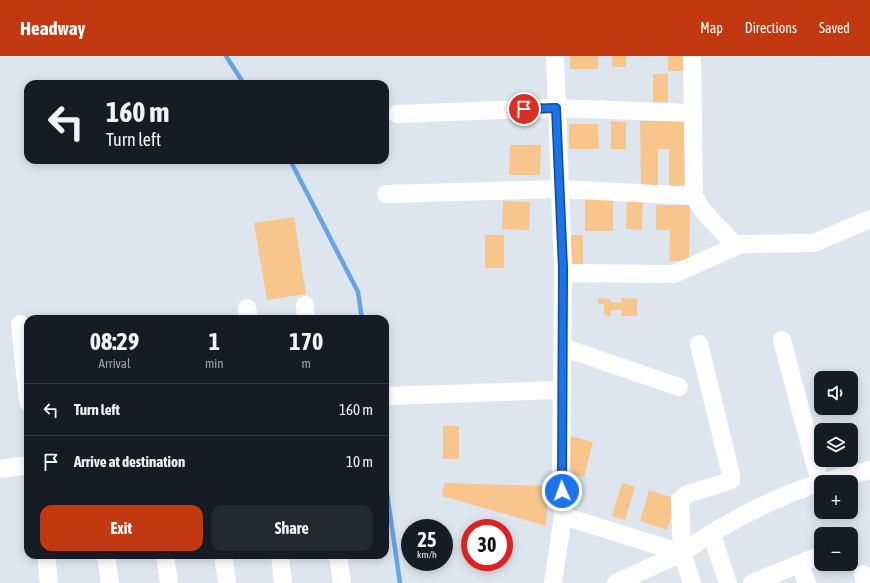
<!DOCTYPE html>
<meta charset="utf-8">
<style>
body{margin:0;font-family:"Asap Condensed",sans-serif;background:#242831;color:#f1f3f6;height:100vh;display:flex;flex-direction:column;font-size:15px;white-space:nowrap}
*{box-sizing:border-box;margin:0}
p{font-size:13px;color:#9ea1a6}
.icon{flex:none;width:22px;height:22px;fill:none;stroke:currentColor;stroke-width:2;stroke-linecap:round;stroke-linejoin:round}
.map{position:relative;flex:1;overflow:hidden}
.drawer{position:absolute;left:24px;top:259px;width:365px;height:244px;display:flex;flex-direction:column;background:#171b24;border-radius:12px;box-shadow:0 2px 10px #0003}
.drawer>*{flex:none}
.guide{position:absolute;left:24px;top:24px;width:365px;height:84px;border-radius:12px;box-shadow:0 2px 10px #0003;background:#171b24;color:#f1f3f6;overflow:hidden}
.controls{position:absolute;left:814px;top:315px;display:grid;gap:8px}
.controls a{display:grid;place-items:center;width:44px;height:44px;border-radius:8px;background:#171b24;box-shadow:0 2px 10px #0003;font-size:20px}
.speed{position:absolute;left:401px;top:463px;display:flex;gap:8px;font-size:20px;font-weight:700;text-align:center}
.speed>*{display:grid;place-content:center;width:52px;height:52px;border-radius:50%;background:#171b24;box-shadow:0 2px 10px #0003;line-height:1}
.speed small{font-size:10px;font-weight:400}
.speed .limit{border:6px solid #d22;background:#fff;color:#111}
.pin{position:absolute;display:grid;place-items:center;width:34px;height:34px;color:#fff;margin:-17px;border:2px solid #fff;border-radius:50%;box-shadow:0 1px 4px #0007}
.me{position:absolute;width:44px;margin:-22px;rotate:358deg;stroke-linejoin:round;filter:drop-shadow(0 0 3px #0008)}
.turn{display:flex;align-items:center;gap:14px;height:84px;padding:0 16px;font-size:18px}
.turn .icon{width:52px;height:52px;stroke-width:2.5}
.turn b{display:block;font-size:28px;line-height:34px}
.eta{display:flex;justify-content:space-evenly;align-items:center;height:68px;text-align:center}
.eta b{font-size:24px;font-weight:700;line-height:28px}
.button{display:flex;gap:8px;margin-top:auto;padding:8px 16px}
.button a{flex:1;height:46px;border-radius:12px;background:#c23911;color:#fff;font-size:16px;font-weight:700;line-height:46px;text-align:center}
.button a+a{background:#242831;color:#f1f3f6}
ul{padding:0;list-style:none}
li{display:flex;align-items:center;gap:12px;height:52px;padding:0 16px;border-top:1px solid #363941}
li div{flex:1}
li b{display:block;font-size:15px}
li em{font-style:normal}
header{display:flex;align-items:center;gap:24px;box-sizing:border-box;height:56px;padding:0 20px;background:#c23911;color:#fff}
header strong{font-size:19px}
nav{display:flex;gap:22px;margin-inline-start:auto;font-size:14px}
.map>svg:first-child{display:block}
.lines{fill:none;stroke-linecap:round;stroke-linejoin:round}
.stream{stroke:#66a4e6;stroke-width:4.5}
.building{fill:#f8c58d}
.street{stroke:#fff;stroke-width:18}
.route-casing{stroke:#114b97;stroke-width:10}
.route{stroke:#1a73e8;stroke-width:7}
</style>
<header>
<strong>Headway</strong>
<nav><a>Map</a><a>Directions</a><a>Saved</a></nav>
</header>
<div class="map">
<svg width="870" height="527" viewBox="0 0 870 527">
<rect width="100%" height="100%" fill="#dde6ee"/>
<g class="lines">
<!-- stream -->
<g class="stream">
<polyline points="226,0 244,28"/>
<polyline points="290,104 358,236 362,263"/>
<polyline points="385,423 400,527"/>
</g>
</g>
<!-- building -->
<g class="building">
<rect x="570" y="0" width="28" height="13"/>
<rect x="612" y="0" width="14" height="11"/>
<rect x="668" y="0" width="19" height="15"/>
<rect x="653" y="18" width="15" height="28"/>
<polygon points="611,65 626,66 626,93 611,93"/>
<polygon points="640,65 688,65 689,129 669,130 669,93 658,93 658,129 641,129"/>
<polygon points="569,68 598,68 599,93 569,93"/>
<polygon points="510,89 541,89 540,119 509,119"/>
<rect x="585" y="142" width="28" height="33"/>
<polygon points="627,142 643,142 642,174 626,173"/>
<polygon points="503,145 530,146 529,174 502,173"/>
<polygon points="656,149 690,149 689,205 669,205 670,174 656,174"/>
<polygon points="294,161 306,238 267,244 254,167"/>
<rect x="485" y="179" width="19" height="33"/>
<rect x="564" y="179" width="19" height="32"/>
<polygon points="598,242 610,243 611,246 621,247 621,242 637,243 637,260 621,260 622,254 611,254 611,260 604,259 604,248 598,248"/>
<rect x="443" y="370" width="16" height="33"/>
<polygon points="570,380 593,386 584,421 572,418 573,414 566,412"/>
<polygon points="444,427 548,430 546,470 442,440"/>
<polygon points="622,427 635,431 625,464 612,460"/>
<polygon points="649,434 677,443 667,474 640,465"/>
</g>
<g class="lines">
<!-- street -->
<g class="street">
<polyline points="692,0 694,140 703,155 736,190"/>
<polyline points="397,58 556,52 693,57"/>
<polyline points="386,138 560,133 694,140"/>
<polyline points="563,217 674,218 741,188 814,187 870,163"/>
<polyline points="305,249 306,263"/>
<polyline points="247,252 249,263"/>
<polyline points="20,268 28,346"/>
<polyline points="782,284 820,427"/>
<polyline points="562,291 679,331"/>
<polyline points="385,340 561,334"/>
<polyline points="0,413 28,409"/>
<polyline points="823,426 870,414"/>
<path d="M563,460l119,37c42,-30 89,-54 139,-71"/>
<polyline points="711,477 728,527"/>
<polyline points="46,499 49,527"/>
<polyline points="106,499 110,527"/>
<polyline points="165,499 169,527"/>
<polyline points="223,499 227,527"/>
<polyline points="280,499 283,527"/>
<polyline points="338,499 342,527"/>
<polyline points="799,508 807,527"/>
<polyline points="863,518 865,527"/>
<polyline points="553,527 563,460 561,422 563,212 555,0"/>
<polyline points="616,527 682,497"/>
<polyline points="692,527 682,497 680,444 687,438 727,426 731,424 731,419 699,288"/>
<polyline points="752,527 821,499"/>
</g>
</g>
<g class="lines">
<defs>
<polyline id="route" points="524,53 556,52 563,212 562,435"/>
</defs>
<!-- route casing -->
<use href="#route" class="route-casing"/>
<!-- route -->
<use href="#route" class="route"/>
</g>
</svg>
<div class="controls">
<a><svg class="icon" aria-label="sound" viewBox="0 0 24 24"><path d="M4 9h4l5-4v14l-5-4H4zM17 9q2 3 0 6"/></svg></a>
<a><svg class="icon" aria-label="layers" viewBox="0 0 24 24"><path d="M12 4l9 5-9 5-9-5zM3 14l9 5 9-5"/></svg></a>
<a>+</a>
<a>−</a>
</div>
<div class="speed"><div>25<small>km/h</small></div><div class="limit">30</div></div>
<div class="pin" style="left:524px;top:53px;background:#d93025"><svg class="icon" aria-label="arrive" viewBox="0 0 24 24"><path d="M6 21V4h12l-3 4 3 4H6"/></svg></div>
<svg class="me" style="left:562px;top:435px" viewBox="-20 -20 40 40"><circle r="17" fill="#1a73e8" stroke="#fff" stroke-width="3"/><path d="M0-11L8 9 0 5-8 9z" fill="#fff"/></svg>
<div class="guide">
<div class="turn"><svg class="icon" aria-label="left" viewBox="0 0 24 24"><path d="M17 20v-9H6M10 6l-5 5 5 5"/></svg><div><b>160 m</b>Turn left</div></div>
</div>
<section class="drawer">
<div class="eta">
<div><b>08:29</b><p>Arrival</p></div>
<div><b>1</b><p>min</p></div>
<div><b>170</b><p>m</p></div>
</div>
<ul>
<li><svg class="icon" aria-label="left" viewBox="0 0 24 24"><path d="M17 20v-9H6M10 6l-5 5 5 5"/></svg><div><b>Turn left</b></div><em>160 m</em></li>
<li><svg class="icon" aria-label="arrive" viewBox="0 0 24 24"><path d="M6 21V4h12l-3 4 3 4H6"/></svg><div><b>Arrive at destination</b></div><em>10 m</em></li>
</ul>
<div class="button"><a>Exit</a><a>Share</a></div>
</section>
</div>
